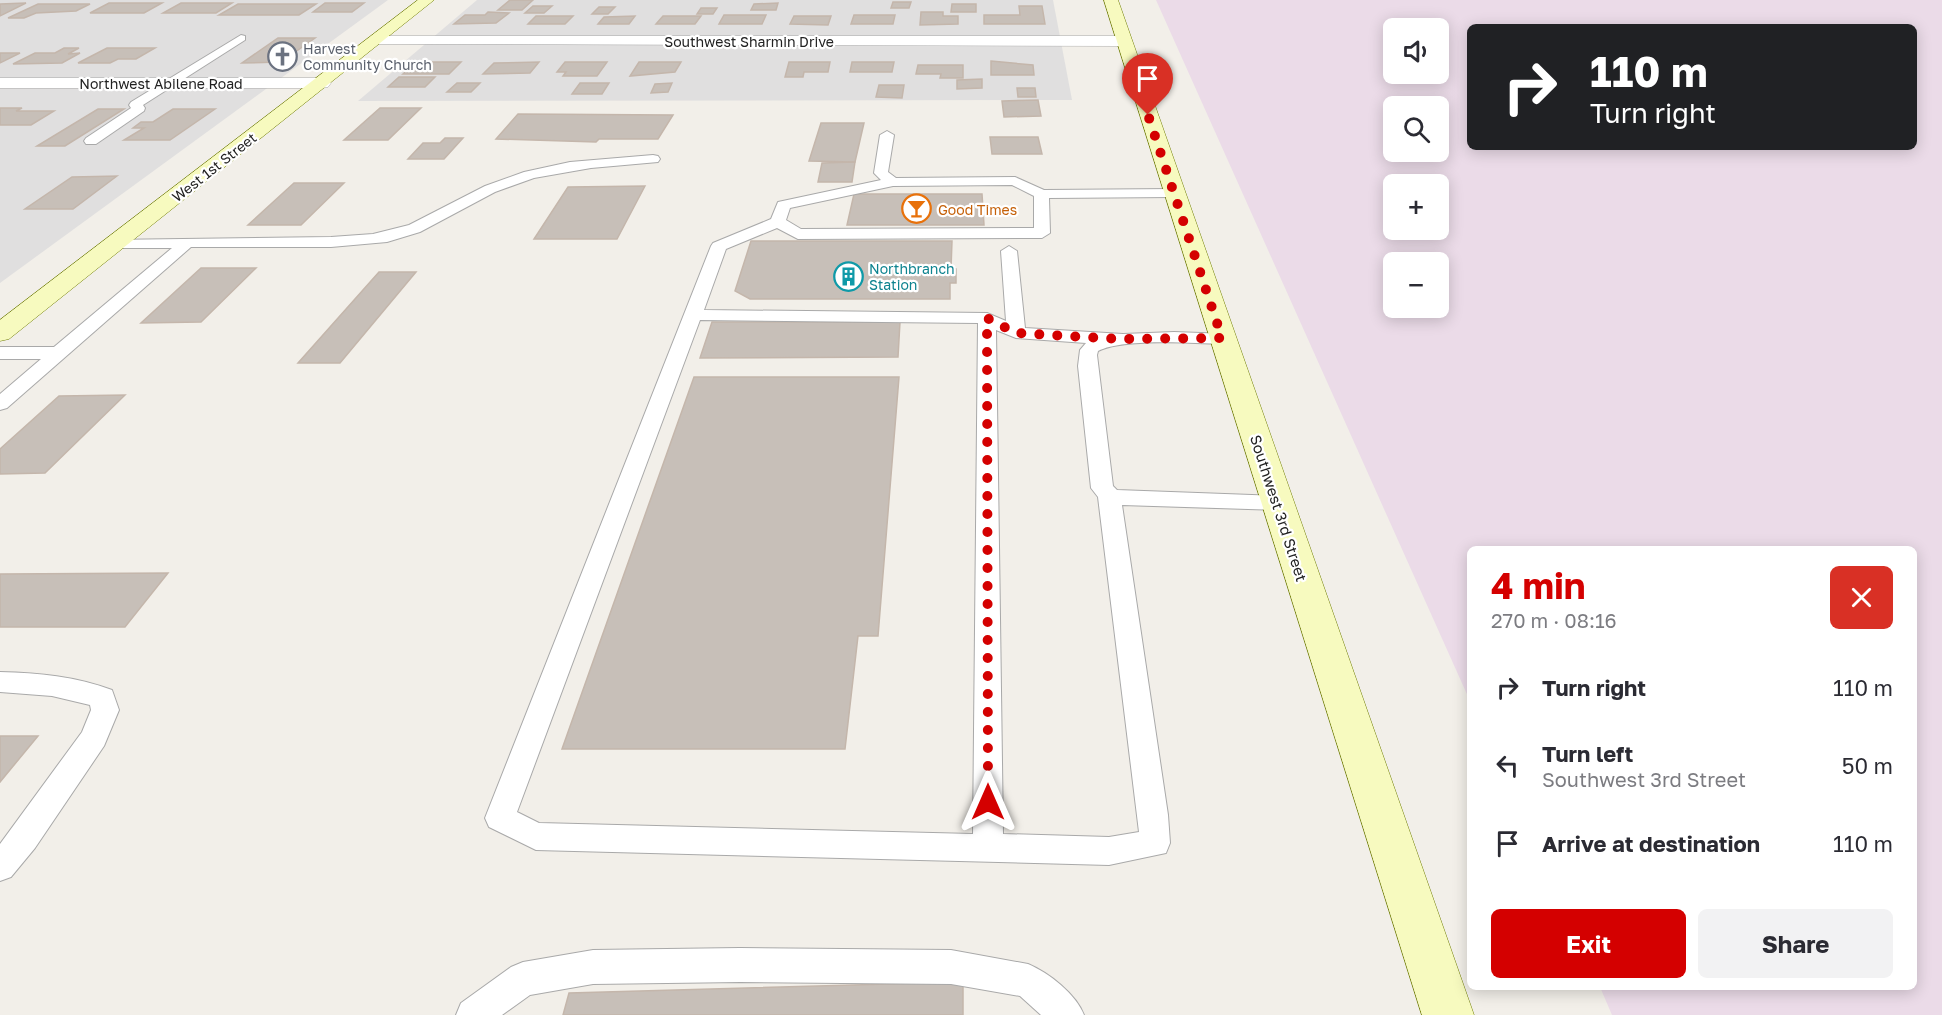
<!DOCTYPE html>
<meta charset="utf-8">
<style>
body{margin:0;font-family:"Golos Text",sans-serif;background:#f2f2f3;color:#2b2b33;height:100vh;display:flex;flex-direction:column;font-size:22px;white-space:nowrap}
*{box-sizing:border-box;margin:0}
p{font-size:20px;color:#7c7c81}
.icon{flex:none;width:33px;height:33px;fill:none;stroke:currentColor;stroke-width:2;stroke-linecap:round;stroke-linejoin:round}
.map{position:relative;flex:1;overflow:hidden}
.sheet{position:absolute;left:1467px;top:546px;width:450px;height:444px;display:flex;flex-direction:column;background:#fff;border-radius:9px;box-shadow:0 3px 15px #0003}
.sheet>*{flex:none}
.top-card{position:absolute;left:1467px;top:24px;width:450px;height:126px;border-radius:9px;box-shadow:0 3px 15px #0003;background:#202124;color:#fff;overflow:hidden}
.fabs{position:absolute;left:1383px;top:18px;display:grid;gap:12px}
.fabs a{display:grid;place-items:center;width:66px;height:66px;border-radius:9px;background:#fff;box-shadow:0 3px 15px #0003;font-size:30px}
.pin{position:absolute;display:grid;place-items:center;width:51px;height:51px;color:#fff;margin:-62px -26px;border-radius:50% 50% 50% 0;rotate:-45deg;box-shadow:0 0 6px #0007}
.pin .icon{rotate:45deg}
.me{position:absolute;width:66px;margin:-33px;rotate:0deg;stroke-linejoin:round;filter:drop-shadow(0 0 4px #0008)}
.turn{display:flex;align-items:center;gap:21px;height:126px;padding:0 24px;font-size:27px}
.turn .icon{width:78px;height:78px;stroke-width:2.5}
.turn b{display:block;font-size:42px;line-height:51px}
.round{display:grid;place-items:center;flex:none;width:63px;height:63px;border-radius:9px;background:#f2f2f3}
.headline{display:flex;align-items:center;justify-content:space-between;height:102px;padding:0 24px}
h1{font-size:36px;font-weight:700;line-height:45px;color:#d40000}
.cta{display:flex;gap:12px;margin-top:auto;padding:12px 24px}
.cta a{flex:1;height:69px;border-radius:9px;background:#d40000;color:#fff;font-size:24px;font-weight:700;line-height:69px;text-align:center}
.cta a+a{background:#f2f2f3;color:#2b2b33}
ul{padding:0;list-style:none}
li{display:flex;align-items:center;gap:18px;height:78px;padding:0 24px}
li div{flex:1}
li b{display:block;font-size:22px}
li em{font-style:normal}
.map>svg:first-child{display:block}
.residential{fill:#e0dfdf}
.industrial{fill:#ebdbe8;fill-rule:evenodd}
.building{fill:#c7bfb8;stroke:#c4b6ab;stroke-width:1.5}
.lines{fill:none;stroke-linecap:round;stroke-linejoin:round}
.lane-casing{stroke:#a9a9a9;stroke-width:2}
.street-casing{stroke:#a9a9a9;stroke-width:1}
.secondary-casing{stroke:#707d05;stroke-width:1}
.lane{fill:#fff;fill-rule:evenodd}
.street{fill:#fff;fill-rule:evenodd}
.secondary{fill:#f7fabf;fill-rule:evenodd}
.route{stroke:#d40000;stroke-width:10;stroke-dasharray:0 18}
.labels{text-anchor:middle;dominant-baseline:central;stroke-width:4.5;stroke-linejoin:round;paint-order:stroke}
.far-street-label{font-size:14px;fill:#222;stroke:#fff}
.far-worship-label{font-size:14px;fill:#5b616d;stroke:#fff;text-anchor:start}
.far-food-label{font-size:14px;fill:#c56008;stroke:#fff;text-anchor:start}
.far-culture-label{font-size:14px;fill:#0d838f;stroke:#fff;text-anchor:start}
.street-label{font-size:15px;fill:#222;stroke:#fff}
</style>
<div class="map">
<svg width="1942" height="1015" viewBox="0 0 1942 1015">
<rect width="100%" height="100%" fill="#f2efe9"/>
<!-- residential -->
<g class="residential">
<polygon points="0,0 388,0 0,283"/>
<polygon points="477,0 1053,0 1072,100 358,101"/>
</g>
<!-- industrial -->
<path class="industrial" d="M1156,0h786v1015h-330l-12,-28h314v-438h-444v152zM1470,27h444v120h-444zM1394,28h44v46h-44zM1394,106h44v46h-44zM1394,184h44v46h-44zM1394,262h44v46h-44z"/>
<!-- building -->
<g class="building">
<polygon points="510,0 533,0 522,10 498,10"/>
<polygon points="893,2 911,2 909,8 891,8"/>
<polygon points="26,3 0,16 0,4"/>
<polygon points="109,3 162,3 144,13 90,13"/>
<polygon points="181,3 232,3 216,13 163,13"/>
<polygon points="325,3 364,3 352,12 313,12"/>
<polygon points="778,3 776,10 751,10 754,4"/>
<polygon points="38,4 90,4 76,11 36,13 24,18 8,18"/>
<polygon points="238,4 316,4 299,15 219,15"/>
<polygon points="952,4 976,4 976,12 951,12"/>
<polygon points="533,6 552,6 544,13 525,13"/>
<polygon points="1019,6 1042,6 1045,24 984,24 984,15 1020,15"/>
<polygon points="599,7 615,7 608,14 592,14"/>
<polygon points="701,8 717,8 713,14 697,14"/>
<polygon points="488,12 509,13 496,23 454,24 465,15 485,15"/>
<polygon points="921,12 943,12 943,16 958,16 958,24 920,25"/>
<polygon points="724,15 766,15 762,24 719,24"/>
<polygon points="854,15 895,15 893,24 851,24"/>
<polygon points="536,16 573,16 565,24 528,24"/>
<polygon points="635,16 629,24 598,24 604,17"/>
<polygon points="663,16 701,16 695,24 656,24"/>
<polygon points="794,16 831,16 828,25 790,24"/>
<polygon points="278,38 315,38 281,62 242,63"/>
<polygon points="64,48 79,48 68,54 80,53 62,63 13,64 35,53 55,53"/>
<polygon points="107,48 155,48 136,59 118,59 110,63 78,63"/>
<polygon points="0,53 20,53 0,63"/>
<polygon points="991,61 1033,65 1034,75 991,75"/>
<polygon points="417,62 461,62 449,74 403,74"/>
<polygon points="539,62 530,73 483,74 494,63"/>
<polygon points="565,62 607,62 597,76 563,76 566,72 557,72"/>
<polygon points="639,62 681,62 675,72 630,76"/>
<polygon points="789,62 830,62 828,72 804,72 803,77 785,77"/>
<polygon points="852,62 894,62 892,72 850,72"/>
<polygon points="918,65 963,65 963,78 940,78 941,74 916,74"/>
<polygon points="399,77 435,77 425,87 388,87"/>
<polygon points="982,79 982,88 957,89 957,80"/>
<polygon points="457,83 480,83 471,92 447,92"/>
<polygon points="580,83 609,83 602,94 572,94"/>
<polygon points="672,83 668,92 651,93 655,84"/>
<polygon points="879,85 904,85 902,98 876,97"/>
<polygon points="1017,88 1035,88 1036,97 1018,97"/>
<polygon points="1038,100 1041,116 1004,117 1002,101"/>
<polygon points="0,108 22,108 16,111 54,111 31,125 0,125"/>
<polygon points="380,108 421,108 388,140 344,140"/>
<polygon points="98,109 124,109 65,146 37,146"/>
<polygon points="173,109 215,109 170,140 124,140 144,128 133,128 141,122 153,122"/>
<polygon points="518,114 673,115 658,139 599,139 596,142 496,139"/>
<polygon points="821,123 864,123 855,162 809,161"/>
<polygon points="990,137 1038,137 1042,154 992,154"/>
<polygon points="445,138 463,138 444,159 408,159 423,143 440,143"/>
<polygon points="855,162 852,182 818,182 822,163"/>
<polygon points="117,176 73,209 25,209 72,177"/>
<polygon points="294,183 344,183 301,225 248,225"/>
<polygon points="645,186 617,239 534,239 568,187"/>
<polygon points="854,194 982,194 984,225 847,225"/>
<polygon points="751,241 952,241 951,269 956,269 956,283 950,283 950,299 750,299 735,291"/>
<polygon points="201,268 256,268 201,322 141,323"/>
<polygon points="379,272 416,272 340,363 298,363"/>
<polygon points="712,322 900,322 898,357 700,358"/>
<polygon points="694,377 899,377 878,636 858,636 845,749 562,749"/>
<polygon points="125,395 45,473 0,474 0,449 59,396"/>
<polygon points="168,573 125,627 0,627 0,574"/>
<polygon points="0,736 38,736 0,782"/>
<polygon points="963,982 963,1015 563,1015 569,993"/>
</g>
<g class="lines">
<defs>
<g id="lane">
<polygon points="241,35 245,36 245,40 143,105 145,108 144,111 96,144 86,144 84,141 86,138 131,108 129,105 131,102"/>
<path d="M887,131l7,4 -6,37 8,6 119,-1 29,13 130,-1 7,4 -7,4 -125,1 1,35 -8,5 -244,1 -21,-11 -51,21 -22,61 283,3 19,8 -5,-70 8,-5 8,5 8,77 98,6 51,-2 54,2 3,4 -3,4 -6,2c-30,-1 -99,-6 -124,7l-1,4 16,131 4,4 160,6 8,2 3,5 -3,5 -8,2 -155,-5 46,310 2,28 -4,10 -57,12 -573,-15 -47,-23 -4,-9 226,-572 2,-3 58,-24 7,-17 103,-22 -7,-7 6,-38zM1012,185l22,11v32l-233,1 -15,-9 4,-12 103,-22zM700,320l278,3 -5,511 -434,-11 -22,-11zM996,330l20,8 70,5 -6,7 -2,16 13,122 7,9 41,335 -30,5 -106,-3z"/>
<polygon points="653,155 658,156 660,159 658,162 591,168 534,178 495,192 420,232 387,242 331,247 191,247 7,408 0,410 0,394 41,359 0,359 0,347 54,347 172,248 115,248 109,246 107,243 109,240 331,237 373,234 409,225 485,186 524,172 570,162"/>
<path d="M0,672c39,1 75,4 112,18l7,20 -15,36 -69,102 -24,29 -11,4v-37l82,-112 9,-22 -1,-5 -38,-9 -52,-4z"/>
<path d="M740,948l211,2 77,14c21,9 48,30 56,51h-43l-21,-19 -69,-12 -211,-2 -147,2 -63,11 -28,20h-46l5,-12 50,-36 12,-5 70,-12z"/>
</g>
<g id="street">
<polygon points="375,36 1124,36 1132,41 1124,46 369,44 367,41 369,38"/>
<polygon points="0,78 322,78 328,79 331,83 328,87 322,88 0,88"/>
</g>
<g id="secondary">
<polygon points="418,0 434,0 9,339 0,341 0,320"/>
<polygon points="1104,0 1118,0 1474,1015 1422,1015"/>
</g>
</defs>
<!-- lane casing -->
<use href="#lane" class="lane-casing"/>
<!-- street casing -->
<use href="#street" class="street-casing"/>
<!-- secondary casing -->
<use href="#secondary" class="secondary-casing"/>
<!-- lane -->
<use href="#lane" class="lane"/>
<!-- street -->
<use href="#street" class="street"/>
<!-- secondary -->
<use href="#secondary" class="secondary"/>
</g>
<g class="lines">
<!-- route -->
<polyline class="route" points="988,802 987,318 1016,333 1120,339 1222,338 1148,115"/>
</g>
<!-- icons -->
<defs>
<symbol id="church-ring" viewBox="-11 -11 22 22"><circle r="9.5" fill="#fff" stroke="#6b7280" stroke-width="1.5"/><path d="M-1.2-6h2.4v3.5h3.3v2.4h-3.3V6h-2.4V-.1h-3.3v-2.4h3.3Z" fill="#6b7280"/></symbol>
<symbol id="bar-ring" viewBox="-11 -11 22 22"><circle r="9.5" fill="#fff" stroke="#e8710a" stroke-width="1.5"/><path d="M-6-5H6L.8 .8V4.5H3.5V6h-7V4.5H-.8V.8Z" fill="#e8710a"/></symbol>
<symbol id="building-ring" viewBox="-11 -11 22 22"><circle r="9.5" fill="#fff" stroke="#0f9aa8" stroke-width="1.5"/><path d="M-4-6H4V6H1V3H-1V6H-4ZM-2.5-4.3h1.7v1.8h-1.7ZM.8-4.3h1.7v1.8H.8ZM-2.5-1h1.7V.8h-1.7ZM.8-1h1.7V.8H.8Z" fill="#0f9aa8"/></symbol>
</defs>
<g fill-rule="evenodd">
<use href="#church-ring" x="266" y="40" width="33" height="33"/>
<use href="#bar-ring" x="900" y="192" width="33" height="33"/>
<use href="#building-ring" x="832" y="260" width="33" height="33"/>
</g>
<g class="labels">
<!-- far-street labels -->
<g class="far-street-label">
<text x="749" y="41">Southwest Sharmin Drive</text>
<text x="161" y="83">Northwest Abilene Road</text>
<text transform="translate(214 167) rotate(-38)">West 1st Street</text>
</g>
<!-- far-worship labels -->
<g class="far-worship-label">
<text x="303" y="48">Harvest<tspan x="303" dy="16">Community Church</tspan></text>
</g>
<!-- far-food labels -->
<g class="far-food-label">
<text x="938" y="209">Good Times</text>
</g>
<!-- far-culture labels -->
<g class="far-culture-label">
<text x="869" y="268">Northbranch<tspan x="869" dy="16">Station</tspan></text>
</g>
<!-- street labels -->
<g class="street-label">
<text transform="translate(1279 508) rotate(72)">Southwest 3rd Street</text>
</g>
</g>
</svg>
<div class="fabs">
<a><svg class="icon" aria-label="sound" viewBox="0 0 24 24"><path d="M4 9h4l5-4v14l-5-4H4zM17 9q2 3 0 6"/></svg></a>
<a><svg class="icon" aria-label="search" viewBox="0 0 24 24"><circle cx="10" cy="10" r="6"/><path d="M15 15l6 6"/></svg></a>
<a>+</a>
<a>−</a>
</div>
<div class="pin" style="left:1148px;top:115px;background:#d93025"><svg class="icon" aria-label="arrive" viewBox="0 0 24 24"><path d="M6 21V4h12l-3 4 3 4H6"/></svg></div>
<svg class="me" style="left:988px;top:802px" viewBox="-20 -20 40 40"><path d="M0-17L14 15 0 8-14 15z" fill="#d40000" stroke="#fff" stroke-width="4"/></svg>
<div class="top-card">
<div class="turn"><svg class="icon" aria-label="right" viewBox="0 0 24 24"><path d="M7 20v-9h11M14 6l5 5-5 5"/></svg><div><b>110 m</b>Turn right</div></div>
</div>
<section class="sheet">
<div class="headline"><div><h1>4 min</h1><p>270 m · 08:16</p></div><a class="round" style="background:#d93025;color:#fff"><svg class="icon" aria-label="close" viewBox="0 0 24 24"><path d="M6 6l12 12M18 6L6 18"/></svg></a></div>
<ul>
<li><svg class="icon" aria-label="right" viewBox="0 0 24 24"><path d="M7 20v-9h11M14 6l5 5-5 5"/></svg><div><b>Turn right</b></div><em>110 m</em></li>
<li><svg class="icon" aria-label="left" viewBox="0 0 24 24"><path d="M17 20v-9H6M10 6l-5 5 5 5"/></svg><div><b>Turn left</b><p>Southwest 3rd Street</p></div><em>50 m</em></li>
<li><svg class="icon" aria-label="arrive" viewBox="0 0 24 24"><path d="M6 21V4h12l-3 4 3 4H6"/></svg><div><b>Arrive at destination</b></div><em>110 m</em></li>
</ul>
<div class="cta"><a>Exit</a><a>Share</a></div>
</section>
</div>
